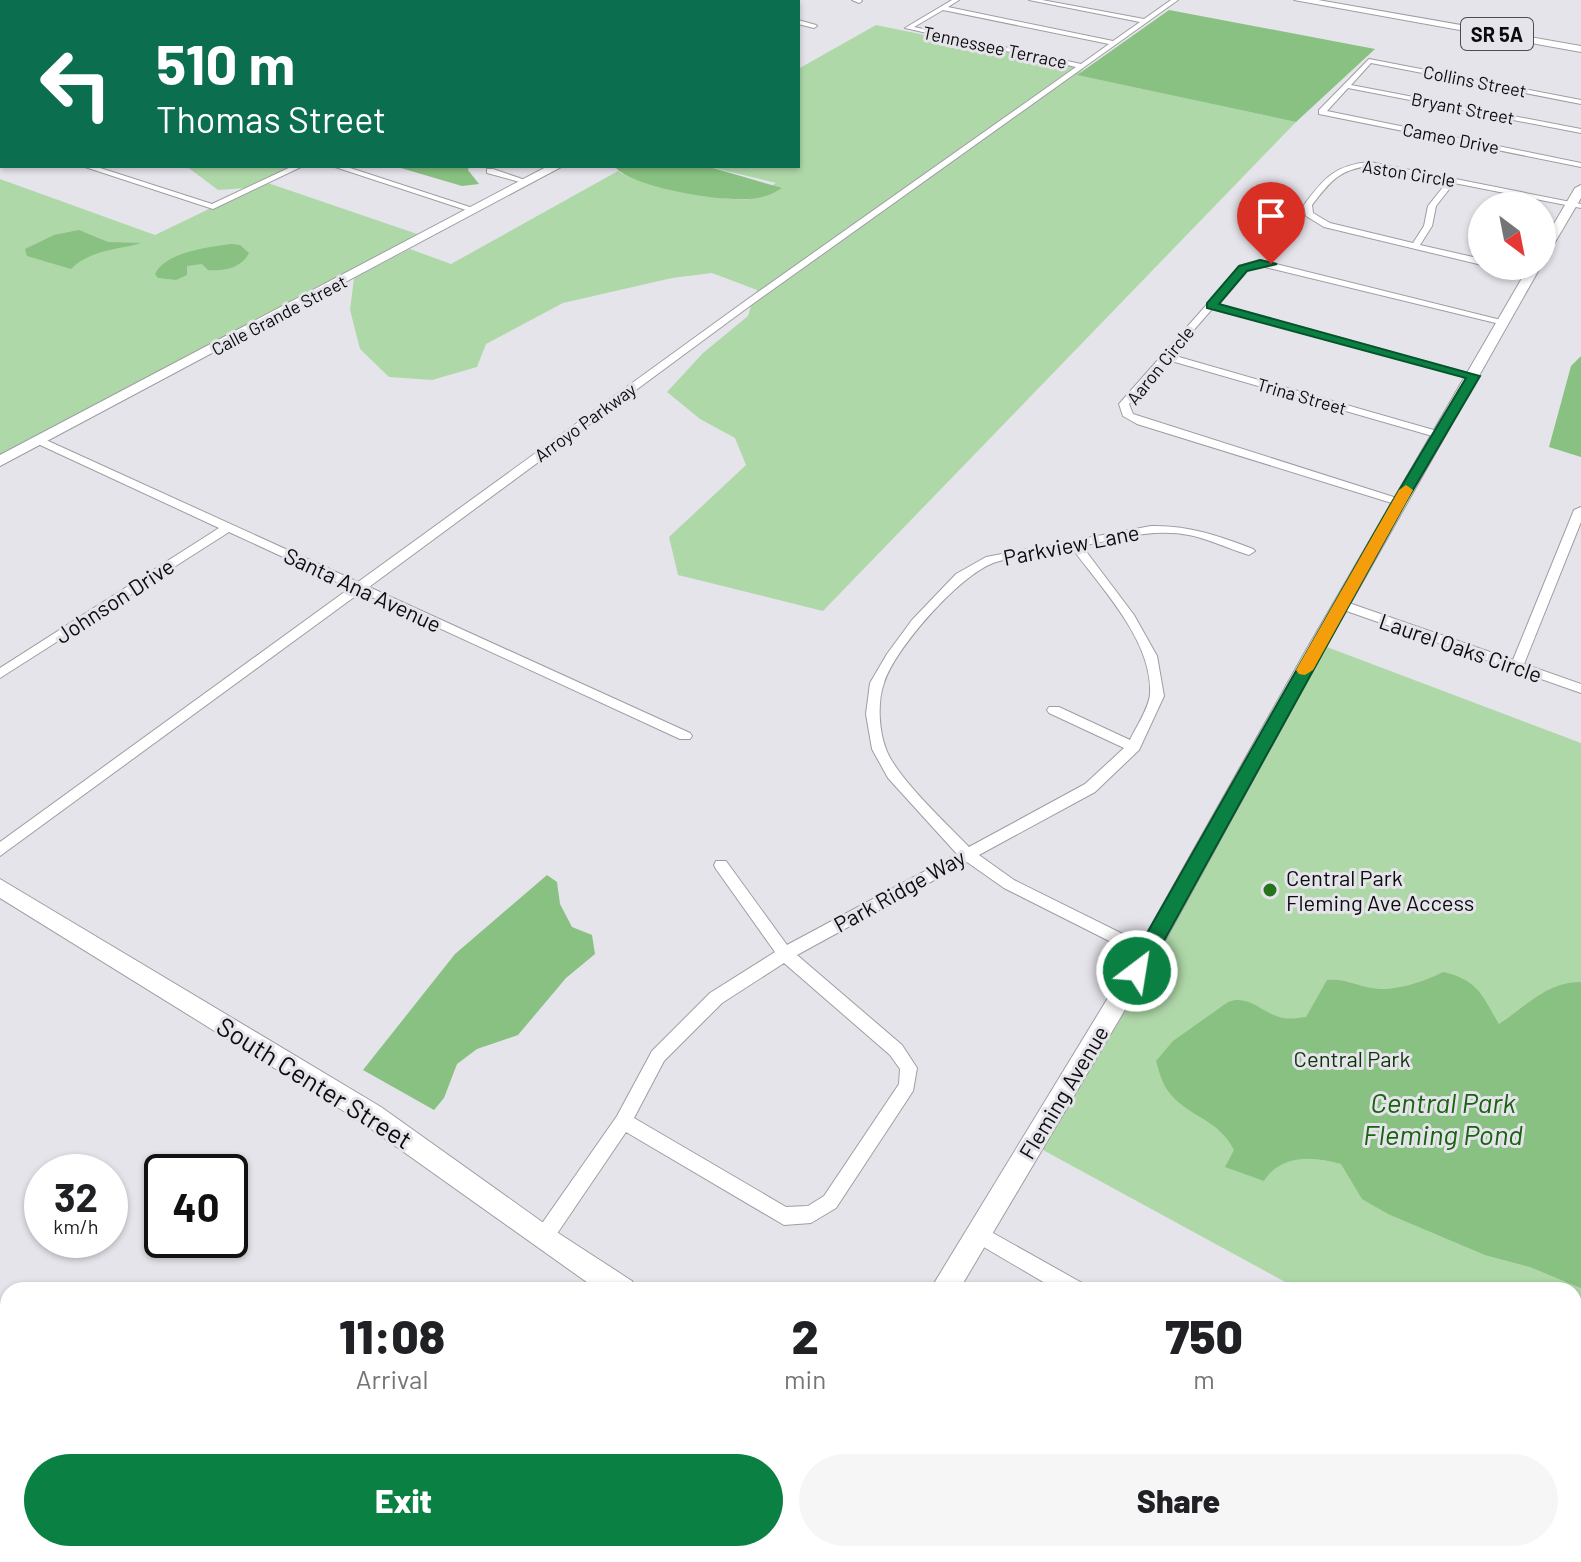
<!DOCTYPE html>
<style>
body{margin:0;font-family:Barlow,sans-serif;background:#f6f6f6;color:#202124;height:100vh;display:flex;flex-direction:column;font-size:30px;white-space:nowrap}
*{box-sizing:border-box;margin:0}
p{font-size:26px;color:#757577}
.icon{flex:none;width:44px;height:44px;fill:none;stroke:currentColor;stroke-width:2;stroke-linecap:round;stroke-linejoin:round}
.map{position:relative;flex:1;overflow:hidden}
.side{position:absolute;left:0px;top:1282px;width:1582px;height:280px;display:flex;flex-direction:column;background:#fff;border-radius:24px 24px 0 0;box-shadow:0 2px 6px #0004}
.side>*{flex:none}
.banner{position:absolute;left:0px;top:0px;width:800px;height:168px;box-shadow:0 2px 6px #0004;background:#0b6e4f;color:#fff;overflow:hidden}
.needle{width:52px;rotate:148deg}
.tools{position:absolute;left:1468px;top:192px;display:grid;gap:16px}
.tools a{display:grid;place-items:center;width:88px;height:88px;border-radius:50%;background:#fff;box-shadow:0 2px 6px #0004;font-size:40px}
.speed{position:absolute;left:24px;top:1154px;display:flex;gap:16px;font-size:40px;font-weight:700;text-align:center}
.speed>*{display:grid;place-content:center;width:104px;height:104px;border-radius:50%;background:#fff;box-shadow:0 2px 6px #0004;line-height:1}
.speed small{font-size:20px;font-weight:400}
.speed .limit{border:4px solid #111;border-radius:12px;background:#fff;color:#111}
.pin{position:absolute;display:grid;place-items:center;width:68px;height:68px;color:#fff;margin:-82px -34px;border-radius:50% 50% 50% 0;rotate:-45deg;box-shadow:0 0 8px #0007}
.pin .icon{rotate:45deg}
.me{position:absolute;width:88px;margin:-44px;rotate:31deg;stroke-linejoin:round;filter:drop-shadow(0 0 6px #0008)}
.turn{display:flex;align-items:center;gap:28px;height:168px;padding:0 24px;font-size:36px}
.turn .icon{width:104px;height:104px;stroke-width:2.5}
.turn b{display:block;font-size:56px;line-height:68px}
.eta{display:flex;justify-content:space-evenly;align-items:center;height:136px;text-align:center}
.eta b{font-size:48px;font-weight:800;line-height:56px}
.button{display:flex;gap:16px;margin-top:auto;padding:16px 24px}
.button a{flex:1;height:92px;border-radius:48px;background:#0b8043;color:#fff;font-size:32px;font-weight:800;line-height:92px;text-align:center}
.button a+a{background:#f6f6f6;color:#202124}
.map>svg:first-child{display:block}
.green{fill:#afd8a9}
.water{fill:#88c181}
.lines{fill:none;stroke-linecap:round;stroke-linejoin:round}
.street-casing{stroke:#9f9da4;stroke-width:2}
.secondary-casing{stroke:#9f9da4;stroke-width:2}
.primary-casing{stroke:#9f9da4;stroke-width:2}
.street{fill:#fff;fill-rule:evenodd}
.secondary{fill:#fff;fill-rule:evenodd}
.primary{fill:#fff;fill-rule:evenodd}
.route{fill:#0b8043;stroke:#07532c;stroke-width:2}
.slow{fill:#f59e0b}
.poi-dot{fill:#26751e;stroke:#e6e4eb;stroke-width:3}
.labels{text-anchor:middle;dominant-baseline:central;stroke-width:6;stroke-linejoin:round;paint-order:stroke}
.far-street-label{font-size:18px;fill:#0c0c0e;stroke:#e6e4eb}
.shield{fill:#e6e4eb;stroke:#4d4d50;stroke-width:2}
.shield-label{font-size:20px;font-weight:bold;fill:#0c0c0e}
.street-label{font-size:22px;fill:#0c0c0e;stroke:#e6e4eb}
.poi-label{font-size:22px;fill:#0c0c0e;stroke:#e6e4eb;text-anchor:start}
.park-label{font-size:22px;fill:#0e350a;stroke:#e6e4eb}
.near-street-label{font-size:26px;fill:#0c0c0e;stroke:#e6e4eb}
.near-water-label{font-size:28px;font-style:italic;fill:#17630e;stroke:#e6e4eb}
</style>
<div class="map">
<svg width="1581" height="1562" viewBox="0 0 1581 1562">
<rect width="100%" height="100%" fill="#e6e4eb"/>
<!-- green -->
<g class="green">
<path d="M876,25l200,41 -320,227 1,-3 -45,-17 -40,5 -109,25 -77,41 -9,23 -45,13 -43,-3 -29,-28 -10,-39 4,-32 56,-29 41,15 167,-93c12,11 113,32 130,28 9,-2 20,-11 28,-16l-70,-17h92v-97z"/>
<polygon points="1085,67 1078,75 1296,122 823,611 678,575 669,537 746,465 735,438 700,419 667,392 703,353 748,316 751,306"/>
<polygon points="186,166 293,166 247,188 218,190"/>
<polygon points="0,179 155,235 265,182 426,237 0,462"/>
<polygon points="1319,644 1581,743 1581,1443 1574,1440 1574,1290 1300,1290 1032,1144"/>
</g>
<!-- water -->
<g class="water">
<polygon points="1169,10 1375,49 1296,122 1077,75"/>
<polygon points="394,166 469,166 468,170 479,184 462,186"/>
<path d="M618,166h88l76,22c-11,7 -22,11 -35,11 -29,2 -111,-11 -131,-31z"/>
<path d="M79,230l29,12 33,1c-25,7 -51,7 -70,26l-44,-13 -2,-7 29,-14z"/>
<path d="M231,244l9,1 9,8c-8,16 -26,18 -41,17l-6,-6 -15,2v9l-11,5 -18,-2 -3,-4c10,-22 54,-27 76,-30z"/>
<polygon points="1581,356 1581,457 1549,447 1571,366"/>
<polygon points="547,875 557,882 560,904 572,927 592,935 595,954 566,978 518,1035 477,1049 457,1064 444,1098 434,1110 363,1070 455,954"/>
<path d="M1443,972c36,8 39,24 56,52 28,-18 47,-42 82,-42v306l-51,-21 -45,-12 -97,-41 -26,-15 -21,-35c-27,-8 -60,-10 -77,17l-39,-14 9,-17c-16,-32 -47,-33 -66,-59 -6,-8 -9,-20 -12,-30l17,-20 55,-39c20,-8 32,9 51,15 9,3 18,1 27,0l21,-37c19,-2 34,8 52,9 19,1 47,-8 64,-17z"/>
</g>
<g class="lines">
<defs>
<g id="street">
<polygon points="852,0 861,0 862,1 859,3"/>
<path d="M952,0h7l-11,7 165,34 27,-19 -111,-22h13l102,19 27,-19h7l-431,308 -378,279 321,146 2,3 -2,3h-10l-319,-147 -361,264v-14l350,-254 -121,-56 -229,146v-10l219,-140 -181,-84v-4h8l312,142 383,-278 335,-237 -171,-39zM943,10l166,34 -28,20 -167,-37z"/>
<polygon points="798,20 816,25 817,26 814,28 798,24"/>
<polygon points="0,48 2,48 0,53"/>
<polygon points="1369,59 1581,100 1581,104 1371,63 1351,85 1581,129 1581,133 1348,88 1327,111 1581,163 1581,167 1319,114 1319,110"/>
<rect x="0" y="135" width="2" height="5"/>
<path d="M1370,162l211,42v4l-127,-25 -18,23 -4,20 -12,19 62,14v6l-158,-38 -18,-11 -2,-11c20,-27 31,-40 66,-43zM1370,166l77,16 -19,24 -4,20 -11,17 -83,-20 -17,-10 -1,-8c18,-23 27,-36 58,-39z"/>
<polygon points="82,166 94,166 212,204 293,166 303,166 213,209"/>
<polygon points="332,166 344,166 479,210 472,212"/>
<polygon points="487,169 493,169 531,182 527,184 487,173"/>
<polygon points="1260,260 1509,322 1504,325 1261,266 1246,271 1217,304 1479,376 1470,378 1213,308 1172,355 1444,433 1444,437 1436,437 1168,360 1129,404 1133,414 1403,500 1403,504 1395,504 1137,424 1123,416 1119,404 1240,267"/>
<polygon points="1496,266 1512,266 1535,273 1531,276"/>
<polygon points="1581,507 1581,522 1524,664 1581,684 1581,693 1338,608 1336,605 1342,601 1346,602 1513,660 1574,510"/>
<path d="M1151,526c36,-1 69,10 102,23l2,2 -6,4c-20,-6 -40,-16 -60,-20 -36,-7 -72,4 -107,11l52,69 23,41 7,40 -25,54 -44,42 -116,63 35,25 139,69 2,4 -2,4 -6,2 -6,-2 -137,-69 -37,-26 -170,93 105,90 15,23 -4,23 -77,117 -25,15 -27,2 -158,-93 -76,112 -7,3 -7,-3 -2,-6 2,-6 81,-116 35,-65 58,-58 65,-41 -59,-83 -2,-4 2,-4h10l61,84 170,-91 -69,-76 -16,-29 -6,-35 4,-31 17,-29 25,-34 44,-46 30,-17zM1072,548c29,40 81,93 78,146 -1,14 -14,33 -20,46l-71,-33h-10l-2,3 2,3 75,35 -39,36 -116,63c-22,-23 -73,-70 -83,-98 -7,-18 -9,-47 -2,-66 11,-35 75,-107 109,-120 22,-8 56,-11 79,-15zM784,963l106,92 10,14 -1,15 -75,112 -16,10 -22,1 -152,-89 30,-57 58,-58z"/>
<polygon points="977,1224 1082,1283 1085,1290 1057,1290 970,1239 968,1233 970,1227"/>
<polygon points="781,1554 805,1554 801,1562 778,1562"/>
<polygon points="1524,1554 1556,1554 1560,1562 1528,1562"/>
</g>
<g id="secondary">
<polygon points="548,166 563,166 0,466 0,455"/>
<polygon points="1581,185 1581,198 1548,254 1542,258 1542,244 1575,188"/>
<polygon points="1529,266 1541,266 1323,652 1155,959 959,1290 930,1290 1139,947 1305,652"/>
<polygon points="0,879 381,1107 552,1229 632,1281 636,1290 598,1290 363,1123 0,898"/>
<polygon points="998,1554 1038,1554 1042,1562 1001,1562"/>
</g>
<polygon id="primary" points="1294,0 1318,0 1581,46 1581,52"/>
</defs>
<!-- street casing -->
<use href="#street" class="street-casing"/>
<!-- secondary casing -->
<use href="#secondary" class="secondary-casing"/>
<!-- primary casing -->
<use href="#primary" class="primary-casing"/>
<!-- street -->
<use href="#street" class="street"/>
<!-- secondary -->
<use href="#secondary" class="secondary"/>
<!-- primary -->
<use href="#primary" class="primary"/>
</g>
<!-- route -->
<polygon class="route" points="1260,260 1277,264 1247,271 1219,304 1480,376 1406,502 1144,977 1137,979 1129,977 1126,971 1129,965 1392,502 1466,378 1207,308 1207,303 1239,266"/>
<!-- slow -->
<polygon class="slow" points="1406,485 1413,490 1313,670 1305,675 1299,674 1296,670 1399,490"/>
<!-- markers -->
<circle class="poi-dot" cx="1270" cy="890" r="8"/>
<g class="labels">
<!-- far-street labels -->
<g class="far-street-label">
<text transform="translate(995 47) rotate(12)">Tennessee Terrace</text>
<text transform="translate(1475 81) rotate(11)">Collins Street</text>
<text transform="translate(1463 108) rotate(11)">Bryant Street</text>
<text transform="translate(1451 138) rotate(11)">Cameo Drive</text>
<text transform="translate(1409 173) rotate(9)">Aston Circle</text>
<text transform="translate(279 315) rotate(-28)">Calle Grande Street</text>
<text transform="translate(1160 365) rotate(-51)">Aaron Circle</text>
<text transform="translate(1302 396) rotate(16)">Trina Street</text>
<text transform="translate(585 422) rotate(-36)">Arroyo Parkway</text>
</g>
<!-- shield labels -->
<rect class="shield" x="1461" y="18" width="72" height="32" rx="6"/>
<g class="shield-label">
<text x="1497" y="34">SR 5A</text>
</g>
<!-- street labels -->
<g class="street-label">
<text transform="translate(1071 544) rotate(-11)">Parkview Lane</text>
<text transform="translate(363 589) rotate(25)">Santa Ana Avenue</text>
<text transform="translate(114 600) rotate(-33)">Johnson Drive</text>
<text transform="translate(1461 647) rotate(19)">Laurel Oaks Circle</text>
<text transform="translate(899 890) rotate(-29)">Park Ridge Way</text>
<text transform="translate(1063 1092) rotate(-59)">Fleming Avenue</text>
</g>
<!-- poi labels -->
<g class="poi-label">
<text x="1286" y="877">Central Park<tspan x="1286" dy="25">Fleming Ave Access</tspan></text>
</g>
<!-- park labels -->
<g class="park-label">
<text x="1352" y="1058">Central Park</text>
</g>
<!-- near-street labels -->
<g class="near-street-label">
<text transform="translate(315 1082) rotate(32)">South Center Street</text>
</g>
<!-- near-water labels -->
<g class="near-water-label">
<text x="1443" y="1102">Central Park<tspan x="1443" dy="32">Fleming Pond</tspan></text>
</g>
</g>
</svg>
<div class="tools">
<a><svg class="needle" viewBox="-14 -14 28 28"><path d="M0-13l5 13h-10z" fill="#e53935"/><path d="M0 13l5-13h-10z" fill="#757577"/></svg></a>
</div>
<div class="speed"><div>32<small>km/h</small></div><div class="limit">40</div></div>
<div class="pin" style="left:1271px;top:264px;background:#d93025"><svg class="icon" aria-label="arrive" viewBox="0 0 24 24"><path d="M6 21V4h12l-3 4 3 4H6"/></svg></div>
<svg class="me" style="left:1137px;top:971px" viewBox="-20 -20 40 40"><circle r="17" fill="#0b8043" stroke="#fff" stroke-width="3"/><path d="M0-11L8 9 0 5-8 9z" fill="#fff"/></svg>
<div class="banner">
<div class="turn"><svg class="icon" aria-label="left" viewBox="0 0 24 24"><path d="M17 20v-9H6M10 6l-5 5 5 5"/></svg><div><b>510 m</b>Thomas Street</div></div>
</div>
<section class="side">
<div class="eta">
<div><b>11:08</b><p>Arrival</p></div>
<div><b>2</b><p>min</p></div>
<div><b>750</b><p>m</p></div>
</div>
<div class="button"><a>Exit</a><a>Share</a></div>
</section>
</div>
